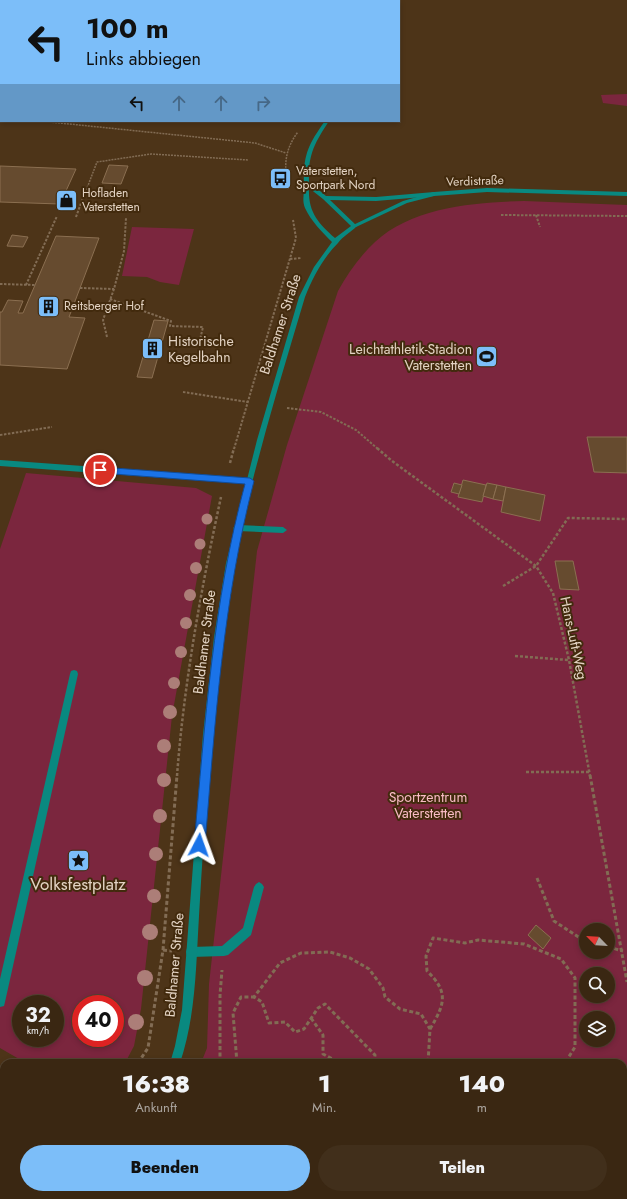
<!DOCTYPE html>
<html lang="de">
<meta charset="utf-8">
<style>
body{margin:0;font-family:Jost,sans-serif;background:#412f1b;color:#f1f3f6;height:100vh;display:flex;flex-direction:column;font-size:15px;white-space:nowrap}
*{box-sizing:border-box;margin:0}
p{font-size:13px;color:#aba59f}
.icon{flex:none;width:22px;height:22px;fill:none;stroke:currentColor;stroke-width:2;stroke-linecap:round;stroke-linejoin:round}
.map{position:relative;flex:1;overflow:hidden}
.side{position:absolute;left:0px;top:1059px;width:627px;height:140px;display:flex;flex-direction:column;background:#3a2712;border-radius:12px 12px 0 0;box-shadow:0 2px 6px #0003,0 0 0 1px #544432}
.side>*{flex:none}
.guide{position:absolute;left:0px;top:0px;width:400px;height:122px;box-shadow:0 2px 6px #0003,0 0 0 1px #544432;background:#7cbef9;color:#111;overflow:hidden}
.needle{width:26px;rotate:295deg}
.fabs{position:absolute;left:579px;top:923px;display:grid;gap:8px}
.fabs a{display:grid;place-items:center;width:36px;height:36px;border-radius:50%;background:#3a2712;box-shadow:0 2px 6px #0003,0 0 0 1px #544432;font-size:20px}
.speed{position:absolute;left:12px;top:995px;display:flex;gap:8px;font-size:20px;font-weight:700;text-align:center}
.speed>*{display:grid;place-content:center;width:52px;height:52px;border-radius:50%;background:#3a2712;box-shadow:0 2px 6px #0003,0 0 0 1px #544432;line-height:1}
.speed small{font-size:10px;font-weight:400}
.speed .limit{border:6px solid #d22;background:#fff;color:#111}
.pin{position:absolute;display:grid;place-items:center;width:34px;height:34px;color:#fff;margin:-17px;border:2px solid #fff;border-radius:50%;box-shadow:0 1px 4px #0007}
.me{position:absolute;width:44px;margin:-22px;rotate:4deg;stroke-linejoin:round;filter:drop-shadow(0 0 3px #0008)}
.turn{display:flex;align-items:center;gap:14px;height:84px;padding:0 20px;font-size:18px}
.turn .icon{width:52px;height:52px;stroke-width:2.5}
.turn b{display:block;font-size:28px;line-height:34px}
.lanes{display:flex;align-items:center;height:38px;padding:0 20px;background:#0003;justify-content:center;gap:20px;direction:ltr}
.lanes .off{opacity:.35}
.eta{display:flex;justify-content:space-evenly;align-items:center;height:68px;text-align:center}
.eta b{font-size:24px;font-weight:800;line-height:28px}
.primary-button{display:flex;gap:8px;margin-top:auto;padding:8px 20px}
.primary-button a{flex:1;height:46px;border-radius:24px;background:#7cbef9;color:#111;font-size:16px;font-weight:800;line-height:46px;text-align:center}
.primary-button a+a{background:#412f1b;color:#f1f3f6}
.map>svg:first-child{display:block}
.green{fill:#7b263e;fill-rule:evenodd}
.building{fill:#664b2f;stroke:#8b6f51}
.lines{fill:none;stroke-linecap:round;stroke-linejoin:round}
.path-far3{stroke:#826c54;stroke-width:1.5;stroke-dasharray:2 1;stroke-linecap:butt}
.path-far2{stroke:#826c54;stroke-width:2;stroke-dasharray:2.5 1.5;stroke-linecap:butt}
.path-far1{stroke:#826c54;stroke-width:2.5;stroke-dasharray:3 2;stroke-linecap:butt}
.path{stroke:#826c54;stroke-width:3;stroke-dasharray:4 2.5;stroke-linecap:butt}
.service{fill:#098980;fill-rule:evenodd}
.minor{fill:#098980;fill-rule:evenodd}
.tertiary{fill:#098980;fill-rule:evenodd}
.tree{fill:#ac7e78}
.route{fill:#1a73e8;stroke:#114b97}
.labels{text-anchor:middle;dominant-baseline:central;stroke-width:4;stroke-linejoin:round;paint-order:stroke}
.far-poi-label{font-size:12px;fill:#e3d3c3;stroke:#422a0d;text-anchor:start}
.far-street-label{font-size:12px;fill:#e3d3c3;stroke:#422a0d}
.street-label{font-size:14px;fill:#e3d3c3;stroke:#422a0d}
.poi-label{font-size:14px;fill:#e3d3c3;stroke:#422a0d;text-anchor:start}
.park-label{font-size:14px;fill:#fabbc6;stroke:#422a0d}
.near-poi-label{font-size:17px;fill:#e3d3c3;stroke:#422a0d}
</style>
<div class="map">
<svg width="627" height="1199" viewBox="0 0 627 1199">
<rect width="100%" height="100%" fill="#4d3418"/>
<!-- green -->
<g class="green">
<polygon points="627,94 627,106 603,103 601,95"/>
<path d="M524,201l103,4v994h-483l1,-4h478v-132h-422l6,-15 2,-64 48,-433 30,-106 51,-154c10,-18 22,-35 37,-49 37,-35 101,-40 149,-41zM586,930h22v22h-22zM586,974h22v22h-22zM586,1018h22v22h-22z"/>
<polygon points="132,227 194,229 179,285 160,282 147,277 122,276"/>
<path d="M26,473l170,15 16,8 -40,220 -31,293 -7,37 -9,17h-99l-26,-15v-499zM21,1004h34v34h-34zM81,1004h34v34h-34z"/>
</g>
<!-- building -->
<g class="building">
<polygon points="109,165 128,166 121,184 102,183"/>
<polygon points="0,166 76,169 60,204 0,202"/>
<polygon points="12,235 28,237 23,247 7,246"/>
<polygon points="56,236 99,238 69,317 85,318 67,369 0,365 0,312 2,312 8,300 23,301 18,313 23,313"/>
<polygon points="154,320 168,321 152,378 137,377"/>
<polygon points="587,437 627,437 627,473 594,472"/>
<polygon points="463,480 486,485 482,502 458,497"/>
<polygon points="454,483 462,485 459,494 451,492"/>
<polygon points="487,483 497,485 493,499 483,496"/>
<polygon points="497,485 506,487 503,501 493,499"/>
<polygon points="506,487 545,495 540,521 501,512"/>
<polygon points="555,561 573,561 579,590 560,589"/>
<polygon points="536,925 551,938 543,949 528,935"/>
</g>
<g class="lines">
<!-- path-far3 -->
<g class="path-far3">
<polyline points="40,121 255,143 286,153"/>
<path d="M288,189c-4,-22 -4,-39 10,-57"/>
<polyline points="84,196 97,162 151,154 248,160"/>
</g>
<!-- path-far2 -->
<g class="path-far2">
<polyline points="501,215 627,216"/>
<polyline points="536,215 540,227"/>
<polyline points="76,217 84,195"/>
<polyline points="290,259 302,258"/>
<polyline points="0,284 35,285"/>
<polyline points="26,285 57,216"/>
<polyline points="80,288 114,289"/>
<polyline points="110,299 171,321 170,326 203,327 199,344"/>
<polyline points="107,337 103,320 114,289 124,251 126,218"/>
<polyline points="183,392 248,402"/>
<polyline points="287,408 321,412 356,430 378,449"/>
<polyline points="0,435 52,427"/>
<polyline points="234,449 296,238 293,220"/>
</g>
<!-- path-far1 -->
<g class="path-far1">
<polyline points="377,448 392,461 536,566 553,593 569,660 590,776"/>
<polyline points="230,463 234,448"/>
<polyline points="503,586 536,566 568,518 627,519"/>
<polyline points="515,656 568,660"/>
<polyline points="526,772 589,772"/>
<path d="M177,776c7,-93 24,-187 44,-279"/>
</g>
<!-- path -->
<g class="path">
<polyline points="590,775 627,982"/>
<polyline points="537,878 554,921 586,942"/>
<polyline points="608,947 623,951"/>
<polyline points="163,950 172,951"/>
<polyline points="311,1018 323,1035 323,1054 340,1063"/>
<path d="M430,1029c15,-25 19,-37 -3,-58l-1,-15 7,-18 32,5 13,-3 46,4 37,15 14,19v69l-10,16"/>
<polyline points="138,1063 148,1048 163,950 177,775"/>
<polyline points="220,1063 220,995 222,970"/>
<polyline points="237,1063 233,1013 241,997 254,997"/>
<polyline points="374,1063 375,1055 325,1004 318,1008 304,1029 295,1032 285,1022 269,1023 262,1002 254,997 280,963 301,953 330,952 350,958 369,969 383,988 385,997 400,1009 421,1014 430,1029 428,1063"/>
<polyline points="0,1069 4,1071"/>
<polyline points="623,1102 627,1094"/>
<polyline points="0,1184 4,1188"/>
<polyline points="10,1195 13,1199"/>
<polyline points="144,1195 147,1199"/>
<polyline points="227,1195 227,1199"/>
<polyline points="498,1195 513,1199"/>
<polyline points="201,1199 204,1195"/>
<polyline points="465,1199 472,1195"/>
</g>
<!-- service -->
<g class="service">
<polygon points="0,460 249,478 253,481 249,484 0,466"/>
<polygon points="237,525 283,527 287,530 283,533 237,531 233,528"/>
<polygon points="74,670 77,671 78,674 5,1002 4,1006 0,1007 0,979 70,674 71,671"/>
<polygon points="259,882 262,884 264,887 251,935 228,955 224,956 191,957 187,956 186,952 187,948 191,947 222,946 243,928 254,887 256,884"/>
</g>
<!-- minor -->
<polygon class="minor" points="487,188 627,192 627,196 487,192 434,196 407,203 356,227 351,226 403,201 434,192"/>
<!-- tertiary -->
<g class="tertiary">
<rect x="340" y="0" width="4" height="1"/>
<path d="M325,121h4c-15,23 -21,34 -20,61l17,14 50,1 58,-5 3,2 -3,2 -58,5 -46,-1 27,26c-6,6 -14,10 -19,17 -15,15 -25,34 -33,54 -26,87 -53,175 -71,265 -9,47 -14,95 -19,143 -7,70 -12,141 -16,211 -3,50 -3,99 -19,147h-10l5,-17 7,-36 21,-276 11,-97 12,-74 31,-123 42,-143 15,-30 18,-25c-10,-10 -21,-21 -27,-34 -3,-7 -1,-14 -1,-21 -1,-31 3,-41 21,-66zM309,188l14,11 28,27 -16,12c-17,-15 -27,-26 -26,-50z"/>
<polygon points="0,1121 4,1123 4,1135 0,1133"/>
<polygon points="68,1195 81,1195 82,1198 84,1195 97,1195 95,1199 70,1199"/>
</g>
</g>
<!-- trees -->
<g class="tree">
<circle cx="207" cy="519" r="5.5"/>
<circle cx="200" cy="544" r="5.5"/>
<circle cx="196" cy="568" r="6"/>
<circle cx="190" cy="595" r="6"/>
<circle cx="186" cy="623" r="6"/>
<circle cx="181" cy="652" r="6"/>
<circle cx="174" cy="683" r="6"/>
<circle cx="170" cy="712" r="7"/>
<circle cx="164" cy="746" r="7"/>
<circle cx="164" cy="780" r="7"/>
<circle cx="160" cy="816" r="7"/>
<circle cx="156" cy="854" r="7"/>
<circle cx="154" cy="896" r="7"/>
<circle cx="150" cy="932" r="8"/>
<circle cx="145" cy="978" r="8"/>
<circle cx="136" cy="1022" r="8"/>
</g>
<!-- route -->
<path class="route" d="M100,467l150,11 4,3c-31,119 -39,241 -49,364l-2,3 -4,2 -4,-2 -1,-3c11,-122 19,-243 51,-361l-145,-11 -4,-3z"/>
<!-- icons -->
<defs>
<symbol id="bus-square" viewBox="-11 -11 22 22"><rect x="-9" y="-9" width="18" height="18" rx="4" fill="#7cbef9" stroke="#422a0d"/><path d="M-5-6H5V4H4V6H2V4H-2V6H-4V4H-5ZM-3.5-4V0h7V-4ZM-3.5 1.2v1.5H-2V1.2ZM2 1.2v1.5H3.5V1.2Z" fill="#111"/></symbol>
<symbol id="shop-square" viewBox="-11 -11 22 22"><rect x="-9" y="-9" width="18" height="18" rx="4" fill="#7cbef9" stroke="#422a0d"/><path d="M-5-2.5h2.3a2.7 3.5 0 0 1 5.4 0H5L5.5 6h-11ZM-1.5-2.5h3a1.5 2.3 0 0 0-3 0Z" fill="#111"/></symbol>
<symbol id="building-square" viewBox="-11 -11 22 22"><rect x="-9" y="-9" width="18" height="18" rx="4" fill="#7cbef9" stroke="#422a0d"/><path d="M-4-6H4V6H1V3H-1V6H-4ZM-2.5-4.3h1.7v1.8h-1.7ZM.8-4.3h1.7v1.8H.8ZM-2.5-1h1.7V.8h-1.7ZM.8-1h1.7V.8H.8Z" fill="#111"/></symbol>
<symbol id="stadium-square" viewBox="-11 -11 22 22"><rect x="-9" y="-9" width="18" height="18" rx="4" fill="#7cbef9" stroke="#422a0d"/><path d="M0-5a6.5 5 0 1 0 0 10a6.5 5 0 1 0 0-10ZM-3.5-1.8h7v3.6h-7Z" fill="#111"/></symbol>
<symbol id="sight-square" viewBox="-11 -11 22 22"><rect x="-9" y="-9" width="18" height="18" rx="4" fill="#7cbef9" stroke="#422a0d"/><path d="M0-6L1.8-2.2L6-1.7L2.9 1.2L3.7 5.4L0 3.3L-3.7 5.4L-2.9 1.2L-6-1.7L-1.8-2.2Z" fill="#111"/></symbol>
</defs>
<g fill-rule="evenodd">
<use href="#bus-square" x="268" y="166" width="25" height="25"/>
<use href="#shop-square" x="54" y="188" width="25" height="25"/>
<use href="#building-square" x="36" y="294" width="25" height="25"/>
<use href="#building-square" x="140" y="336" width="25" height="25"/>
<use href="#stadium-square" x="474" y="344" width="25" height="25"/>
<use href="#sight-square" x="66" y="848" width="25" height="25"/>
</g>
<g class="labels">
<!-- far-poi labels -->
<g class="far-poi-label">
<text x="296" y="171">Vaterstetten,<tspan x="296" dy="14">Sportpark Nord</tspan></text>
<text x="82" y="193">Hofladen<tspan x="82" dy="14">Vaterstetten</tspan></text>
<text x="64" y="306">Reitsberger Hof</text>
</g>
<!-- far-street labels -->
<g class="far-street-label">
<text transform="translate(475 181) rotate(-2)">Verdistraße</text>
</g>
<!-- street labels -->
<g class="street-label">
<text transform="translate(280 324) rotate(-72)">Baldhamer Straße</text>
<text transform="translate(574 638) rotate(78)">Hans-Luft-Weg</text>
<text transform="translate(204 642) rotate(-83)">Baldhamer Straße</text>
<text transform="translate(174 965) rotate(-85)">Baldhamer Straße</text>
</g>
<!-- poi labels -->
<g class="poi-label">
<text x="168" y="341">Historische<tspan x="168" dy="16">Kegelbahn</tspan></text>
<text x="472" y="349" text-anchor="end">Leichtathletik-Stadion<tspan x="472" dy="16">Vaterstetten</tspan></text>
</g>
<!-- park labels -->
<g class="park-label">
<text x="428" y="797">Sportzentrum<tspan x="428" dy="16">Vaterstetten</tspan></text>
</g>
<!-- near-poi labels -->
<g class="near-poi-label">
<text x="78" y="884">Volksfestplatz</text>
</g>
</g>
</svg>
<div class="fabs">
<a><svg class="needle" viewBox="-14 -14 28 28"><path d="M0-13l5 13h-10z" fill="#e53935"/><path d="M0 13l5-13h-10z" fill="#aba59f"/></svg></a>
<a><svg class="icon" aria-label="search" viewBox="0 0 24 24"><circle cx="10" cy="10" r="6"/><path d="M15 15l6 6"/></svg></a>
<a><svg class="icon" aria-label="layers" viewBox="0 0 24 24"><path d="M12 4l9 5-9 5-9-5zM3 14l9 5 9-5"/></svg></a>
</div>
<div class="speed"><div>32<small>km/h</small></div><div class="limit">40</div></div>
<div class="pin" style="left:100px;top:470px;background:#d93025"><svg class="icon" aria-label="arrive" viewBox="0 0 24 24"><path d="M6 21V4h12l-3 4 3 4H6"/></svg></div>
<svg class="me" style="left:199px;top:845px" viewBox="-20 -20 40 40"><path d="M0-17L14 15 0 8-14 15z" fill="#1a73e8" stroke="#fff" stroke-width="4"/></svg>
<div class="guide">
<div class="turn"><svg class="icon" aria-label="left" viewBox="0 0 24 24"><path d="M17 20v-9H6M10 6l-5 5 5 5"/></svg><div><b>100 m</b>Links abbiegen</div></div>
<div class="lanes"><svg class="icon" aria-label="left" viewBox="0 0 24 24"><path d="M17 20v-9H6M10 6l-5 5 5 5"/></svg><svg class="icon off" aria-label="ahead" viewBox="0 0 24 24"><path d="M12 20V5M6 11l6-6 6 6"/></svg><svg class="icon off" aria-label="ahead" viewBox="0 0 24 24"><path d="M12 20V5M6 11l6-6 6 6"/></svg><svg class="icon off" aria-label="right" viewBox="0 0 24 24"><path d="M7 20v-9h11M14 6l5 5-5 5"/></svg></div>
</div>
<section class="side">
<div class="eta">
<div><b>16:38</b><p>Ankunft</p></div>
<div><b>1</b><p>Min.</p></div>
<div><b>140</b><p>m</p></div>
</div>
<div class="primary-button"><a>Beenden</a><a>Teilen</a></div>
</section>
</div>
